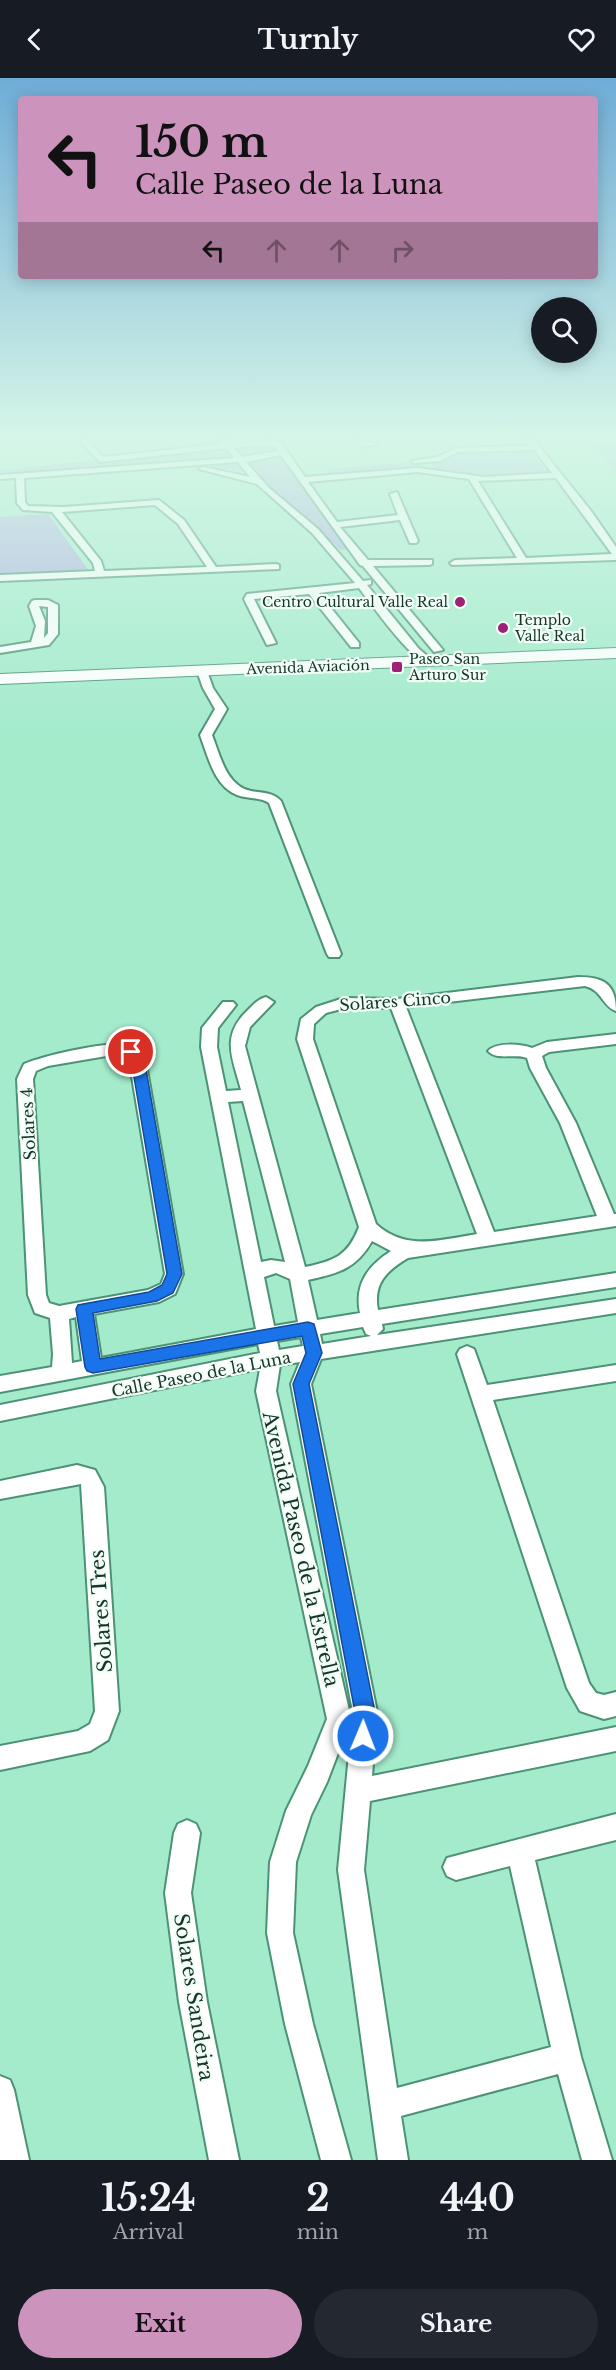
<!DOCTYPE html>
<meta charset="utf-8">
<style>
body{margin:0;font-family:"Libre Baskerville",serif;background:#242831;color:#f1f3f6;height:100vh;display:flex;flex-direction:column;font-size:22px;white-space:nowrap}
*{box-sizing:border-box;margin:0}
p{font-size:20px;color:#9ea1a6}
.icon{flex:none;width:33px;height:33px;fill:none;stroke:currentColor;stroke-width:2;stroke-linecap:round;stroke-linejoin:round}
.map{position:relative;height:2082px;overflow:hidden}
.sheet{display:flex;flex-direction:column;background:#171b24;flex:1}
.sheet>*{flex:none}
.guide{position:absolute;left:18px;top:18px;width:580px;height:183px;border-radius:6px;box-shadow:0 3px 15px #0003;background:#cc94bc;color:#111;overflow:hidden}
.tools{position:absolute;left:531px;top:219px;display:grid;gap:12px}
.tools a{display:grid;place-items:center;width:66px;height:66px;border-radius:50%;background:#171b24;box-shadow:0 3px 15px #0003;font-size:30px}
.pin{position:absolute;display:grid;place-items:center;width:51px;height:51px;color:#fff;margin:-26px;border:3px solid #fff;border-radius:50%;box-shadow:0 2px 6px #0007}
.me{position:absolute;width:66px;margin:-33px;rotate:1deg;stroke-linejoin:round;filter:drop-shadow(0 0 4px #0008)}
.turn{display:flex;align-items:center;gap:21px;height:126px;padding:0 18px;font-size:27px}
.turn .icon{width:78px;height:78px;stroke-width:2.5}
.turn b{display:block;font-size:42px;line-height:51px}
.lanes{display:flex;align-items:center;height:57px;padding:0 18px;background:#0003;justify-content:center;gap:30px;direction:ltr}
.lanes .off{opacity:.35}
.eta{display:flex;justify-content:space-evenly;align-items:center;height:102px;text-align:center}
.eta b{font-size:36px;font-weight:700;line-height:42px}
.primary-button{display:flex;gap:12px;margin-top:auto;padding:12px 18px}
.primary-button a{flex:1;height:69px;border-radius:36px;background:#cc94bc;color:#111;font-size:24px;font-weight:700;line-height:69px;text-align:center}
.primary-button a+a{background:#242831;color:#f1f3f6}
header{display:flex;justify-content:space-between;align-items:center;height:78px;padding:0 18px;background:#171b24;font-size:27px;font-weight:700}
.map>svg:first-child{display:block}
.green{fill:#aeaddf}
.lines{fill:none;stroke-linecap:round;stroke-linejoin:round}
.street-casing{stroke:#4c9275;stroke-width:4}
.primary-casing{stroke:#4c9275;stroke-width:2}
.street{fill:#fff;fill-rule:evenodd}
.primary{fill:#fff;fill-rule:evenodd}
.route{fill:#1a73e8;stroke:#114b97;stroke-width:1.5}
.poi-dot{fill:#9f2175;stroke:#f1fef7;stroke-width:2}
.labels{text-anchor:middle;dominant-baseline:central;stroke-width:4.5;stroke-linejoin:round;paint-order:stroke}
.far-poi-label{font-size:14px;fill:#183529;stroke:#f1fef7;text-anchor:start}
.far-street-label{font-size:14px;fill:#183529;stroke:#f1fef7}
.street-label{font-size:16px;fill:#183529;stroke:#f1fef7}
.near-street-label{font-size:20px;fill:#183529;stroke:#f1fef7}
</style>
<header><svg class="icon" aria-label="back" viewBox="0 0 24 24"><path d="M15 5l-7 7 7 7"/></svg>Turnly<svg class="icon" aria-label="heart" viewBox="0 0 24 24"><path d="M12 20l-8-8c-3-5 5-10 8-4 3-6 11-1 8 4z"/></svg></header>
<div class="map">
<svg width="616" height="2082" viewBox="0 0 616 2082">
<rect width="100%" height="100%" fill="#a4ebcc"/>
<!-- green -->
<g class="green">
<polygon points="199,362 270,362 351,471 341,472 252,394 202,388 161,388 0,398 0,392 148,377 185,369"/>
<polygon points="588,362 616,362 616,397 613,389"/>
<path d="M529,372l19,24c-29,2 -96,9 -119,-10l35,-12z"/>
<polygon points="419,384 425,392 331,399 326,391"/>
<polygon points="48,436 89,493 0,495 0,439"/>
</g>
<g class="lines">
<defs>
<g id="street">
<path d="M79,362h9l15,17 119,-13 -3,-4h8l3,3 46,-2 5,2 24,34 113,-9 66,9 68,-4 -18,-23 -76,2 -18,9 -25,2 -4,-2 27,-4 18,-9 74,-2 -4,-6h8l57,71 25,36v13l-164,5 -2,-2 5,-3 62,-2 -48,-79 -51,-7 -110,10 29,40 61,-7 -8,-21 7,-2 21,49 -2,2h-6l-10,-23 -60,7 28,33h64v4l-3,1 -56,1 70,84 -9,2 -71,-86 -3,-1 -79,-110 -35,7 23,26 49,41 45,52 8,-1v4l-4,1 52,64 12,10v4c-17,3 -60,-60 -72,-75l-40,5 40,50v4h-8l-42,-53 -55,5 22,44 -9,2 -23,-46 3,-5 108,-11 -43,-50 -55,-49 -58,-15 4,-2 47,10 -12,-15 -214,16 1,24 3,4 36,1 95,-7 25,20 32,47 60,-3 3,1v4l-279,12v-6l95,-4 -2,-8 -41,-51 -29,-2 -6,-7 -1,-25 -16,1v-4l234,-17 -8,-10 -126,14zM254,367l21,2 3,4 -36,6 -8,-9zM556,400l56,76 -86,4 -48,-77zM155,427l23,19 29,43 -103,4 -3,-10 -39,-49z"/>
<polygon points="354,362 378,366 363,369"/>
<path d="M35,522h13l10,5v29l-9,11 -49,8v-6l31,-5 5,-16 -7,-20 3,-5zM39,528l9,1v26l-4,5 1,-17z"/>
<path d="M202,590l5,3 6,17 14,21 -15,26c8,20 14,51 39,56 11,2 22,1 30,10l60,153 -2,3h-10l-2,-3 -58,-151c-9,-6 -21,-4 -32,-8 -23,-9 -29,-39 -37,-60l15,-26 -12,-21 -6,-17z"/>
<path d="M578,899c26,0 38,7 38,34 -13,-4 -14,-21 -31,-25l-179,21 88,225 103,-16 -37,-93 -30,-55 -3,-10c-12,-5 -30,3 -39,-7 8,-9 33,-7 44,-3l15,-6 69,-8v10l-67,8 -7,4 4,12 30,55 38,91h2v12l-208,32c-22,13 -35,26 -30,52l238,-37v14l-234,37 1,5 -6,6 239,-36v14l-295,46 -10,25 66,328 -5,64 244,-49v24l-246,50 -6,69 33,218 154,-41 -41,-181 -54,14 -9,-4 -4,-9 4,-9 169,-44v26l-81,20 46,197 31,103h-30l-24,-86 -157,42 7,44h-30l-40,-290 15,-158 -62,-328 9,-22 -20,3 -4,26 75,328 -24,63 -16,33 -15,47 -3,71 20,91 38,136h-30l-36,-136 -18,-91 3,-71 16,-51 22,-45 19,-47 -71,-328 4,-22 -260,52v-16l260,-52 -2,-9 -258,48v-16l52,-9 1,-13 -3,-36 -15,-5 -7,-18 -11,-216 7,-15c22,-9 69,-19 93,-20 11,0 22,5 28,14l38,216 -8,20 -16,8 -65,12 7,44 155,-29 -55,-282 1,-19 21,-26h10l3,3 -18,23 -1,19 9,44 15,-1c-8,-31 -21,-53 6,-79 6,-6 11,-12 19,-14l8,5 -24,25 -5,19 60,221c29,-6 43,-11 54,-40l-62,-188 4,-20 15,-12 28,-9 53,1zM345,930h46l86,226c-36,6 -72,17 -101,-10l-63,-185 1,-15 12,-11zM118,976l11,5 36,215 -4,10 -13,6 -89,16 -10,-3 -3,-8 -13,-216 3,-8 12,-5zM243,1023l42,161 -14,-2 -10,2 -33,-160zM372,1163l19,10c-23,15 -37,33 -31,62l-43,7 -9,-40c31,-7 48,-11 64,-39zM276,1195l14,6 8,43 -24,4 -10,-49zM76,1239l6,44 -10,2 -3,-44zM363,1249l3,7 5,2 -49,8 -2,-10zM301,1259l2,9 -24,4 -2,-9z"/>
<polygon points="467,1268 474,1271 487,1307 616,1287 616,1303 493,1322 589,1605 596,1615 604,1617 616,1614 616,1638 604,1641 580,1633 567,1610 457,1276 460,1271"/>
<polygon points="77,1387 95,1392 104,1409 119,1633 108,1662 90,1673 0,1692 0,1668 78,1653 90,1646 95,1633 81,1406 0,1421 0,1403"/>
<polygon points="187,1742 196,1746 200,1755 191,1815 207,1924 239,2082 209,2082 179,1924 165,1815 174,1755 178,1746"/>
<polygon points="0,1998 10,2002 14,2012 29,2082 0,2082"/>
</g>
<polygon id="primary" points="616,570 616,580 0,606 0,596"/>
</defs>
<!-- street casing -->
<use href="#street" class="street-casing"/>
<!-- primary casing -->
<use href="#primary" class="primary-casing"/>
<!-- street -->
<use href="#street" class="street"/>
<!-- primary -->
<use href="#primary" class="primary"/>
</g>
<!-- sky -->
<linearGradient id="sky" x2="0" y2="1"><stop stop-color="#6facd7"/><stop offset="0.55" stop-color="#d6f6e8"/><stop offset="1" stop-color="#d6f6e8" stop-opacity="0"/></linearGradient>
<rect width="616" height="654" fill="url(#sky)"/>
<!-- route -->
<polygon class="route" points="131,970 144,980 182,1196 173,1215 157,1223 93,1235 100,1281 308,1244 314,1246 322,1275 309,1306 375,1634 373,1658 370,1665 363,1668 356,1665 353,1658 355,1634 293,1306 306,1275 302,1258 93,1295 87,1293 85,1289 76,1231 78,1227 149,1214 162,1207 167,1196 131,981 124,974"/>
<!-- markers -->
<g class="poi-dot">
<circle cx="460" cy="524" r="6"/>
<circle cx="503" cy="550" r="6"/>
<rect x="391" y="583" width="12" height="12" rx="3"/>
</g>
<g class="labels">
<!-- far-poi labels -->
<g class="far-poi-label">
<text x="448" y="524" text-anchor="end">Centro Cultural Valle Real</text>
<text x="515" y="542">Templo<tspan x="515" dy="16">Valle Real</tspan></text>
<text x="409" y="581">Paseo San<tspan x="409" dy="16">Arturo Sur</tspan></text>
</g>
<!-- far-street labels -->
<g class="far-street-label">
<text transform="translate(308 589) rotate(-2)">Avenida Aviación</text>
</g>
<!-- street labels -->
<g class="street-label">
<text transform="translate(395 923) rotate(-4)">Solares Cinco</text>
<text transform="translate(28 1046) rotate(-93)">Solares 4</text>
<text transform="translate(201 1296) rotate(-11)">Calle Paseo de la Luna</text>
</g>
<!-- near-street labels -->
<g class="near-street-label">
<text transform="translate(301 1471) rotate(77)">Avenida Paseo de la Estrella</text>
<text transform="translate(101 1533) rotate(-94)">Solares Tres</text>
<text transform="translate(194 1919) rotate(81)">Solares Sandeira</text>
</g>
</g>
</svg>
<div class="tools">
<a><svg class="icon" aria-label="search" viewBox="0 0 24 24"><circle cx="10" cy="10" r="6"/><path d="M15 15l6 6"/></svg></a>
</div>
<div class="pin" style="left:131px;top:974px;background:#d93025"><svg class="icon" aria-label="arrive" viewBox="0 0 24 24"><path d="M6 21V4h12l-3 4 3 4H6"/></svg></div>
<svg class="me" style="left:363px;top:1658px" viewBox="-20 -20 40 40"><circle r="17" fill="#1a73e8" stroke="#fff" stroke-width="3"/><path d="M0-11L8 9 0 5-8 9z" fill="#fff"/></svg>
<div class="guide">
<div class="turn"><svg class="icon" aria-label="left" viewBox="0 0 24 24"><path d="M17 20v-9H6M10 6l-5 5 5 5"/></svg><div><b>150 m</b>Calle Paseo de la Luna</div></div>
<div class="lanes"><svg class="icon" aria-label="left" viewBox="0 0 24 24"><path d="M17 20v-9H6M10 6l-5 5 5 5"/></svg><svg class="icon off" aria-label="ahead" viewBox="0 0 24 24"><path d="M12 20V5M6 11l6-6 6 6"/></svg><svg class="icon off" aria-label="ahead" viewBox="0 0 24 24"><path d="M12 20V5M6 11l6-6 6 6"/></svg><svg class="icon off" aria-label="right" viewBox="0 0 24 24"><path d="M7 20v-9h11M14 6l5 5-5 5"/></svg></div>
</div>
</div>
<section class="sheet">
<div class="eta">
<div><b>15:24</b><p>Arrival</p></div>
<div><b>2</b><p>min</p></div>
<div><b>440</b><p>m</p></div>
</div>
<div class="primary-button"><a>Exit</a><a>Share</a></div>
</section>
